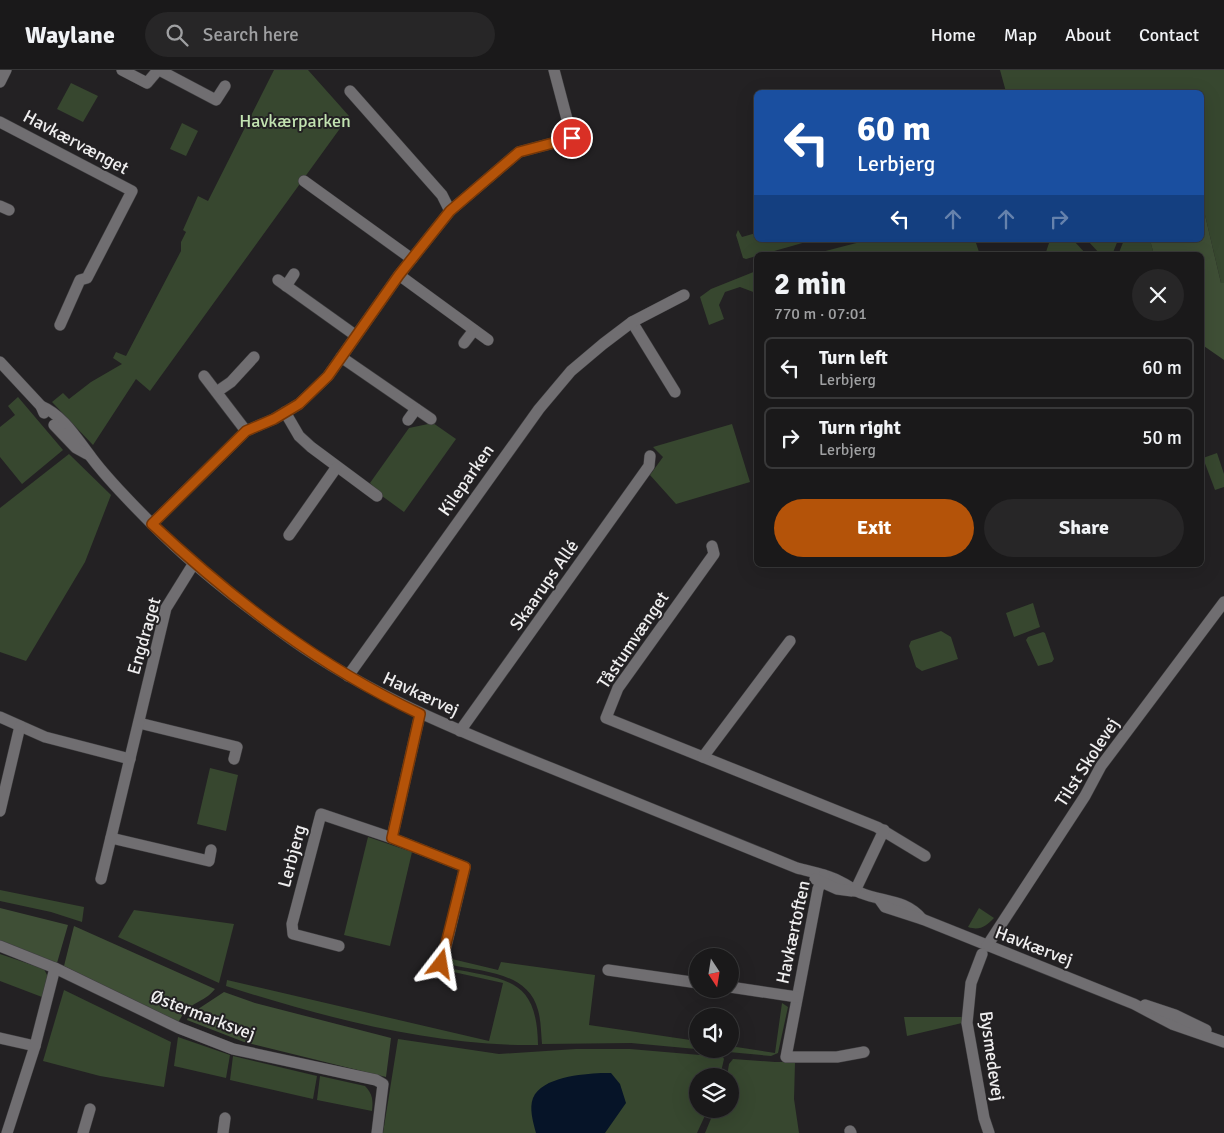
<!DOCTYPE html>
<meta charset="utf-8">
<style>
body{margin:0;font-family:Signika,sans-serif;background:#272627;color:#f1f3f6;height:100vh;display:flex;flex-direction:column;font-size:19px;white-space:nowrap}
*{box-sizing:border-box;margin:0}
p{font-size:16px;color:#9fa0a2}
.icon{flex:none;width:28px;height:28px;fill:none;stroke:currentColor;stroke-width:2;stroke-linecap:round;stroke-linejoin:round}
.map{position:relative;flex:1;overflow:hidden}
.details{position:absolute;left:754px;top:182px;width:450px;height:315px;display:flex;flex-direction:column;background:#1a191a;border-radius:8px;box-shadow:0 5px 20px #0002,0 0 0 1px #383839}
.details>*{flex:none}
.top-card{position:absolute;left:754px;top:20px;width:450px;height:152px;border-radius:8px;box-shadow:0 5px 20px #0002,0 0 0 1px #383839;background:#1a4fa0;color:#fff;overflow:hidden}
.needle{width:32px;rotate:168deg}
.controls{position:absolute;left:689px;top:878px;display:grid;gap:10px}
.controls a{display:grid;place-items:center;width:50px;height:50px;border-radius:50%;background:#1a191a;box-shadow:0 5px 20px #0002,0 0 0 1px #383839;font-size:25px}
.pin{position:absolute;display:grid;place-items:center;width:42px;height:42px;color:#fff;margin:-21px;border:2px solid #fff;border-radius:50%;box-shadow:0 1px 5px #0007}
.me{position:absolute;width:55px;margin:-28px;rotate:14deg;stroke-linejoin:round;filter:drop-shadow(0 0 4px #0008)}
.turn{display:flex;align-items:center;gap:18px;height:105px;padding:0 20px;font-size:22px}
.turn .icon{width:65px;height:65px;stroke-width:2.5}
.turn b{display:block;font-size:35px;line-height:42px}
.lanes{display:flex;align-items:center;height:48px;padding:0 20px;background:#0003;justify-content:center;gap:25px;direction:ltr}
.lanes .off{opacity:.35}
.round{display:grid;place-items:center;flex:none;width:52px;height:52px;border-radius:26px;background:#272627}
.summary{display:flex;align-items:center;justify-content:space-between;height:85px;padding:0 20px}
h1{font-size:30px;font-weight:700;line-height:38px}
.action{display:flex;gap:10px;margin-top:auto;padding:10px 20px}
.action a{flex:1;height:58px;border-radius:30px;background:#b45309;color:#fff;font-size:20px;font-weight:700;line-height:58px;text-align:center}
.action a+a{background:#272627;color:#f1f3f6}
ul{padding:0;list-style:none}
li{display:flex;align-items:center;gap:15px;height:62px;margin:0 10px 8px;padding:0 10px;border:2px solid #383839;border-radius:8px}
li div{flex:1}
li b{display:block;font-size:19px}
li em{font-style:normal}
header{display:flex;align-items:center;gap:30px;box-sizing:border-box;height:70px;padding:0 25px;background:#1a191a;border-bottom:1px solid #383839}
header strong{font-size:24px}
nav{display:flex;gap:28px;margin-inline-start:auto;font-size:18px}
.search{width:350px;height:45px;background:#272627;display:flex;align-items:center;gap:12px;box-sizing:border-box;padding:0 18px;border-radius:28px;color:#9fa0a2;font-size:19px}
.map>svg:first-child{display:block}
.green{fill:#37472f}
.forest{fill:#3f4f36}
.water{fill:#061428}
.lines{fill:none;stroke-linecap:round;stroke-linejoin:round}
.minor-casing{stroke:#3e3d3f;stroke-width:12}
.minor{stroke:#706e71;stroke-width:11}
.route-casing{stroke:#753606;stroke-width:12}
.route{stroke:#b45309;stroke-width:9}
.labels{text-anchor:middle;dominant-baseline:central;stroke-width:4;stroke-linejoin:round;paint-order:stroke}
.park-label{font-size:18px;fill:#c2e3b1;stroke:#232123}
.street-label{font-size:18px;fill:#efeeef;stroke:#232123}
</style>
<header>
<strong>Waylane</strong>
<div class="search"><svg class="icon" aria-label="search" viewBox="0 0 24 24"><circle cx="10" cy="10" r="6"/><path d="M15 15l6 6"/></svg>Search here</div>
<nav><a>Home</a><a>Map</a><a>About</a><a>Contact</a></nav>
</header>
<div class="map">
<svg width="1224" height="1063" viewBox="0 0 1224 1063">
<rect width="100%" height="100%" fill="#232123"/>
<!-- green -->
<g class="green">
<polygon points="274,0 308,0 349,46 150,321 136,309 93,375 52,332 63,323 69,329 91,312 122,294 113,288 116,282 126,286 181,181 181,172 186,162 183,160 198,126 208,131"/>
<polygon points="1000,0 1224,0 1224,213 1221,213 1201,128 1201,22 1006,22"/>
<polygon points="71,13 98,26 83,52 57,39"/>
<polygon points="182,53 198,61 186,86 170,79"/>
<polygon points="738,160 742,167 756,163 756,170 813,170 746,189 743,188 736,165"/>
<polygon points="868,170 975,170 980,185 810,185"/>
<polygon points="1050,170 1073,170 1087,185 1045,185"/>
<polygon points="1087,170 1118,170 1112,185 1101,185"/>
<polygon points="1124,170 1150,170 1154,185 1118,185"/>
<polygon points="756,201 756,223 740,217 725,222 719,235 724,249 709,255 700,227 711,219"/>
<polygon points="18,327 63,380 22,414 0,387 0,357 15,345 8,336"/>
<polygon points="433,353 456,369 404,442 382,426 370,413 409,358"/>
<polygon points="732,354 750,412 676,434 650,405 663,387 653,377"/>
<polygon points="1217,383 1224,404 1224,417 1215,420 1203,388"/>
<polygon points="69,384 111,425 85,492 26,591 0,582 0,438"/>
<polygon points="1033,533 1040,557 1014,567 1006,543"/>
<polygon points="941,561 951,567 958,589 922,601 916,597 909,576 911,571"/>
<polygon points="1043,562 1045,563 1054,589 1052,592 1038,596 1026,570 1028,567"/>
<polygon points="210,698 238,705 226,761 197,754"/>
<polygon points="368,767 412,782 390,876 344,865"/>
<polygon points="0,820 84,837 82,852 51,842 0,831"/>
<path d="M979,838l15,10c-8,8 -14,13 -26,9z"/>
<polygon points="134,840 234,854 219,913 118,867"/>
<polygon points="0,884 44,899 48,907 42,927 0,911"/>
<path d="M452,889l46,11 3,-8 94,13 -6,50 108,16 1,8h32v-3l45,7 7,-50 6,4 -10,46 -7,3 -140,-13 -89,1c-1,-11 -1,-24 -4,-34 -10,-38 -55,-38 -86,-45z"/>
<path d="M449,898c56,12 88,8 89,77 -102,2 -216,-28 -312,-59l1,-6 262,61 14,-58 -54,-12z"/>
<polygon points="64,920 171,972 164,1017 100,1006 43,991"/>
<polygon points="904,947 963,947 962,953 907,966"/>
<polygon points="178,967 230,985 226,1008 174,996"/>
<polygon points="398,969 499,984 576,979 630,979 723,987 724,989 720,1006 698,1006 698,1039 708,1039 697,1063 383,1063"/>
<polygon points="233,986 317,1006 313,1029 230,1010"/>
<polygon points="733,989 775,992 795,992 794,1029 799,1063 705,1063 715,1039 730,1039 730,1006 727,1006 729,994"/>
<path d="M320,1006l45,10c8,8 8,15 7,25l-55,-11z"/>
</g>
<!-- forest -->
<g class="forest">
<polygon points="1201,128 1221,213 1224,213 1224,290 1201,274 1201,185 1154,185 1150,170 1201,170"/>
<polygon points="0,838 68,855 57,893 0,873"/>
<path d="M74,856l141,63c-13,16 -26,11 -37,34l-114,-57z"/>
<polygon points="224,922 255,933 391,968 386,1007 244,972 187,950 189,945"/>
</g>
<!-- water -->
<path class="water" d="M601,1003h10l9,11 6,19 -21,30h-69c-3,-11 -7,-25 -3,-35 9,-21 49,-24 68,-25z"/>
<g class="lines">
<defs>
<g id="minor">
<polyline points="122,0 147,13 158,0"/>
<polyline points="159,0 216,30 225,16"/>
<polyline points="0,12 6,0"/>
<polyline points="350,21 442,125 450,141"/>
<polyline points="0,52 132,121 87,208 80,210 60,255"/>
<polyline points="304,111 412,189"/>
<polyline points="0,136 9,140"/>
<polyline points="399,205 488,270"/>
<polyline points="278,210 355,265"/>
<polyline points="286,216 294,204"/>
<polyline points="632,252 675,322"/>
<polyline points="464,273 474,260"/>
<polyline points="341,287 431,349"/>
<polyline points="0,292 41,336 44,343"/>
<polyline points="204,306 246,361"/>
<polyline points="218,321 231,312 254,287"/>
<path d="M41,336c22,9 36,33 50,51 17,23 40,46 61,67 42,43 90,80 139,115 77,55 163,90 250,125 85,35 171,69 256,104 14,4 31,6 44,14 7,3 12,8 20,11 22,9 44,6 61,26"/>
<polyline points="285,342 299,366 311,377 377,426"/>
<polyline points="408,350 416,339"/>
<polyline points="54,355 76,378 87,384"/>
<polyline points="152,454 246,361 274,349 299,334 328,306 399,205 450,141 519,82 572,68 554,0"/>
<polyline points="289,465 336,398"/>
<polyline points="712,476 714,484 618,618 606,648 877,757 925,786"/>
<polyline points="348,606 539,339 571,301 603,274 632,252 684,225"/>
<polyline points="0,647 45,667 130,689"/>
<polyline points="139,653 237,677 234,689"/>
<polyline points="460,661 649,396 650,386"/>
<polyline points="703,687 790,571"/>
<polyline points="0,741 20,656"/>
<polyline points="111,768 209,791 211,780"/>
<polyline points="392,768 420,644"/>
<polyline points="824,805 818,819 786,987 837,987 864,982"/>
<polyline points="101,809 166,538 194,493"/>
<polyline points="815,809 837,819 852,821"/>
<polyline points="855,821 884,760"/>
<polyline points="880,830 885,837 922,849 1134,934 1172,954 1224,972"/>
<polyline points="0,876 55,898 179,958 233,979 376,1010 383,1014 377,1063"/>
<polyline points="339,876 293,864 292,854 321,744 392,768 465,797 441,897 436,903"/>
<polyline points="987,876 1085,726 1101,696 1224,532"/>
<polyline points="982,884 971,913 967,953 984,1048 989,1063"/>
<polyline points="608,900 698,913"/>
<polyline points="730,917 797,927"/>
<polyline points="1145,935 1175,945 1206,960"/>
<polyline points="0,968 35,976"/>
<polyline points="850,1061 851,1063"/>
<polyline points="7,1063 35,976 55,898"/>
<polyline points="83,1063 90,1039"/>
<polyline points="223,1063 225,1048"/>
</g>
</defs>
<!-- minor casing -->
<use href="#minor" class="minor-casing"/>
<!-- minor -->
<use href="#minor" class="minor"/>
</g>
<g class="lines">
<defs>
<path id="route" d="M441,894l24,-97 -73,-29 28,-124c-101,-48 -187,-114 -268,-190l94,-93 28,-12 25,-15 29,-28 71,-101 51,-64 69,-59 53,-14"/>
</defs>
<!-- route casing -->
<use href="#route" class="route-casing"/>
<!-- route -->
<use href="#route" class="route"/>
</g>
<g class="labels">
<!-- park labels -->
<g class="park-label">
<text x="295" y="51">Havkærparken</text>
</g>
<!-- street labels -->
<g class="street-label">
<text transform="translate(76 72) rotate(28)">Havkærvænget</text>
<text transform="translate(466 410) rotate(-55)">Kileparken</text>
<text transform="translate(544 515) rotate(-55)">Skaarups Allé</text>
<text transform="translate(144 566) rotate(-74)">Engdraget</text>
<text transform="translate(633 570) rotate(-56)">Tåstumvænget</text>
<text transform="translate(421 624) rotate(25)">Havkærvej</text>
<text transform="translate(1087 692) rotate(-57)">Tilst Skolevej</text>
<text transform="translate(292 786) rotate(-75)">Lerbjerg</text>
<text transform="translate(793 862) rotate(-78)">Havkærtoften</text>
<text transform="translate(1034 876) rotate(21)">Havkærvej</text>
<text transform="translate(203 945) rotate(21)">Østermarksvej</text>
<text transform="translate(992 986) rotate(82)">Bysmedevej</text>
</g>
</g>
</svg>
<div class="controls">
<a><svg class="needle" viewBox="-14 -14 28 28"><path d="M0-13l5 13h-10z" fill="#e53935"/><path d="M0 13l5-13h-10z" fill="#9fa0a2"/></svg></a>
<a><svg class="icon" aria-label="sound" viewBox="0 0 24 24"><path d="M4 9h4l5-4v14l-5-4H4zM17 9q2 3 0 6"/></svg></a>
<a><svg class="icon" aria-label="layers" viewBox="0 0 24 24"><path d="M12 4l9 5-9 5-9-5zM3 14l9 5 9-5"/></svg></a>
</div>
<div class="pin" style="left:572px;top:68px;background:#d93025"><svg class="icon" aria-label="arrive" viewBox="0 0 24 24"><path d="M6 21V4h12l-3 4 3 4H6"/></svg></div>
<svg class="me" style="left:441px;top:894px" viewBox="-20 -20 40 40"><path d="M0-17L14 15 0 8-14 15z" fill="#b45309" stroke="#fff" stroke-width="4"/></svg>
<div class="top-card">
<div class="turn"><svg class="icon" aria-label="left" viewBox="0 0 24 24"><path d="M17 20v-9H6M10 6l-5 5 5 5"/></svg><div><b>60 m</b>Lerbjerg</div></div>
<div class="lanes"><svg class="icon" aria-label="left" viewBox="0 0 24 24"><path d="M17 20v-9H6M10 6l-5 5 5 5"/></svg><svg class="icon off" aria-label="ahead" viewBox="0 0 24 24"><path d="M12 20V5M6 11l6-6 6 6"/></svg><svg class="icon off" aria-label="ahead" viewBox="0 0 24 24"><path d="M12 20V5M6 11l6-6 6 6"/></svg><svg class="icon off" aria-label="right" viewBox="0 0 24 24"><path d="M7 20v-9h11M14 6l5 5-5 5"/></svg></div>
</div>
<section class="details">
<div class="summary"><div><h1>2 min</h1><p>770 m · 07:01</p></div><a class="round"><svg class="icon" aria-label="close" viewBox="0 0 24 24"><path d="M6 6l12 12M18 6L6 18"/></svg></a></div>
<ul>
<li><svg class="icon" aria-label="left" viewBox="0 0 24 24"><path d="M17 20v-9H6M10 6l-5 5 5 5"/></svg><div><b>Turn left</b><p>Lerbjerg</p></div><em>60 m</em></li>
<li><svg class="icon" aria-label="right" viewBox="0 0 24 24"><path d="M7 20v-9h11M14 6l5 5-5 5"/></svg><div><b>Turn right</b><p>Lerbjerg</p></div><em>50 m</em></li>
</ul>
<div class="action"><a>Exit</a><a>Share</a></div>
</section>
</div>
